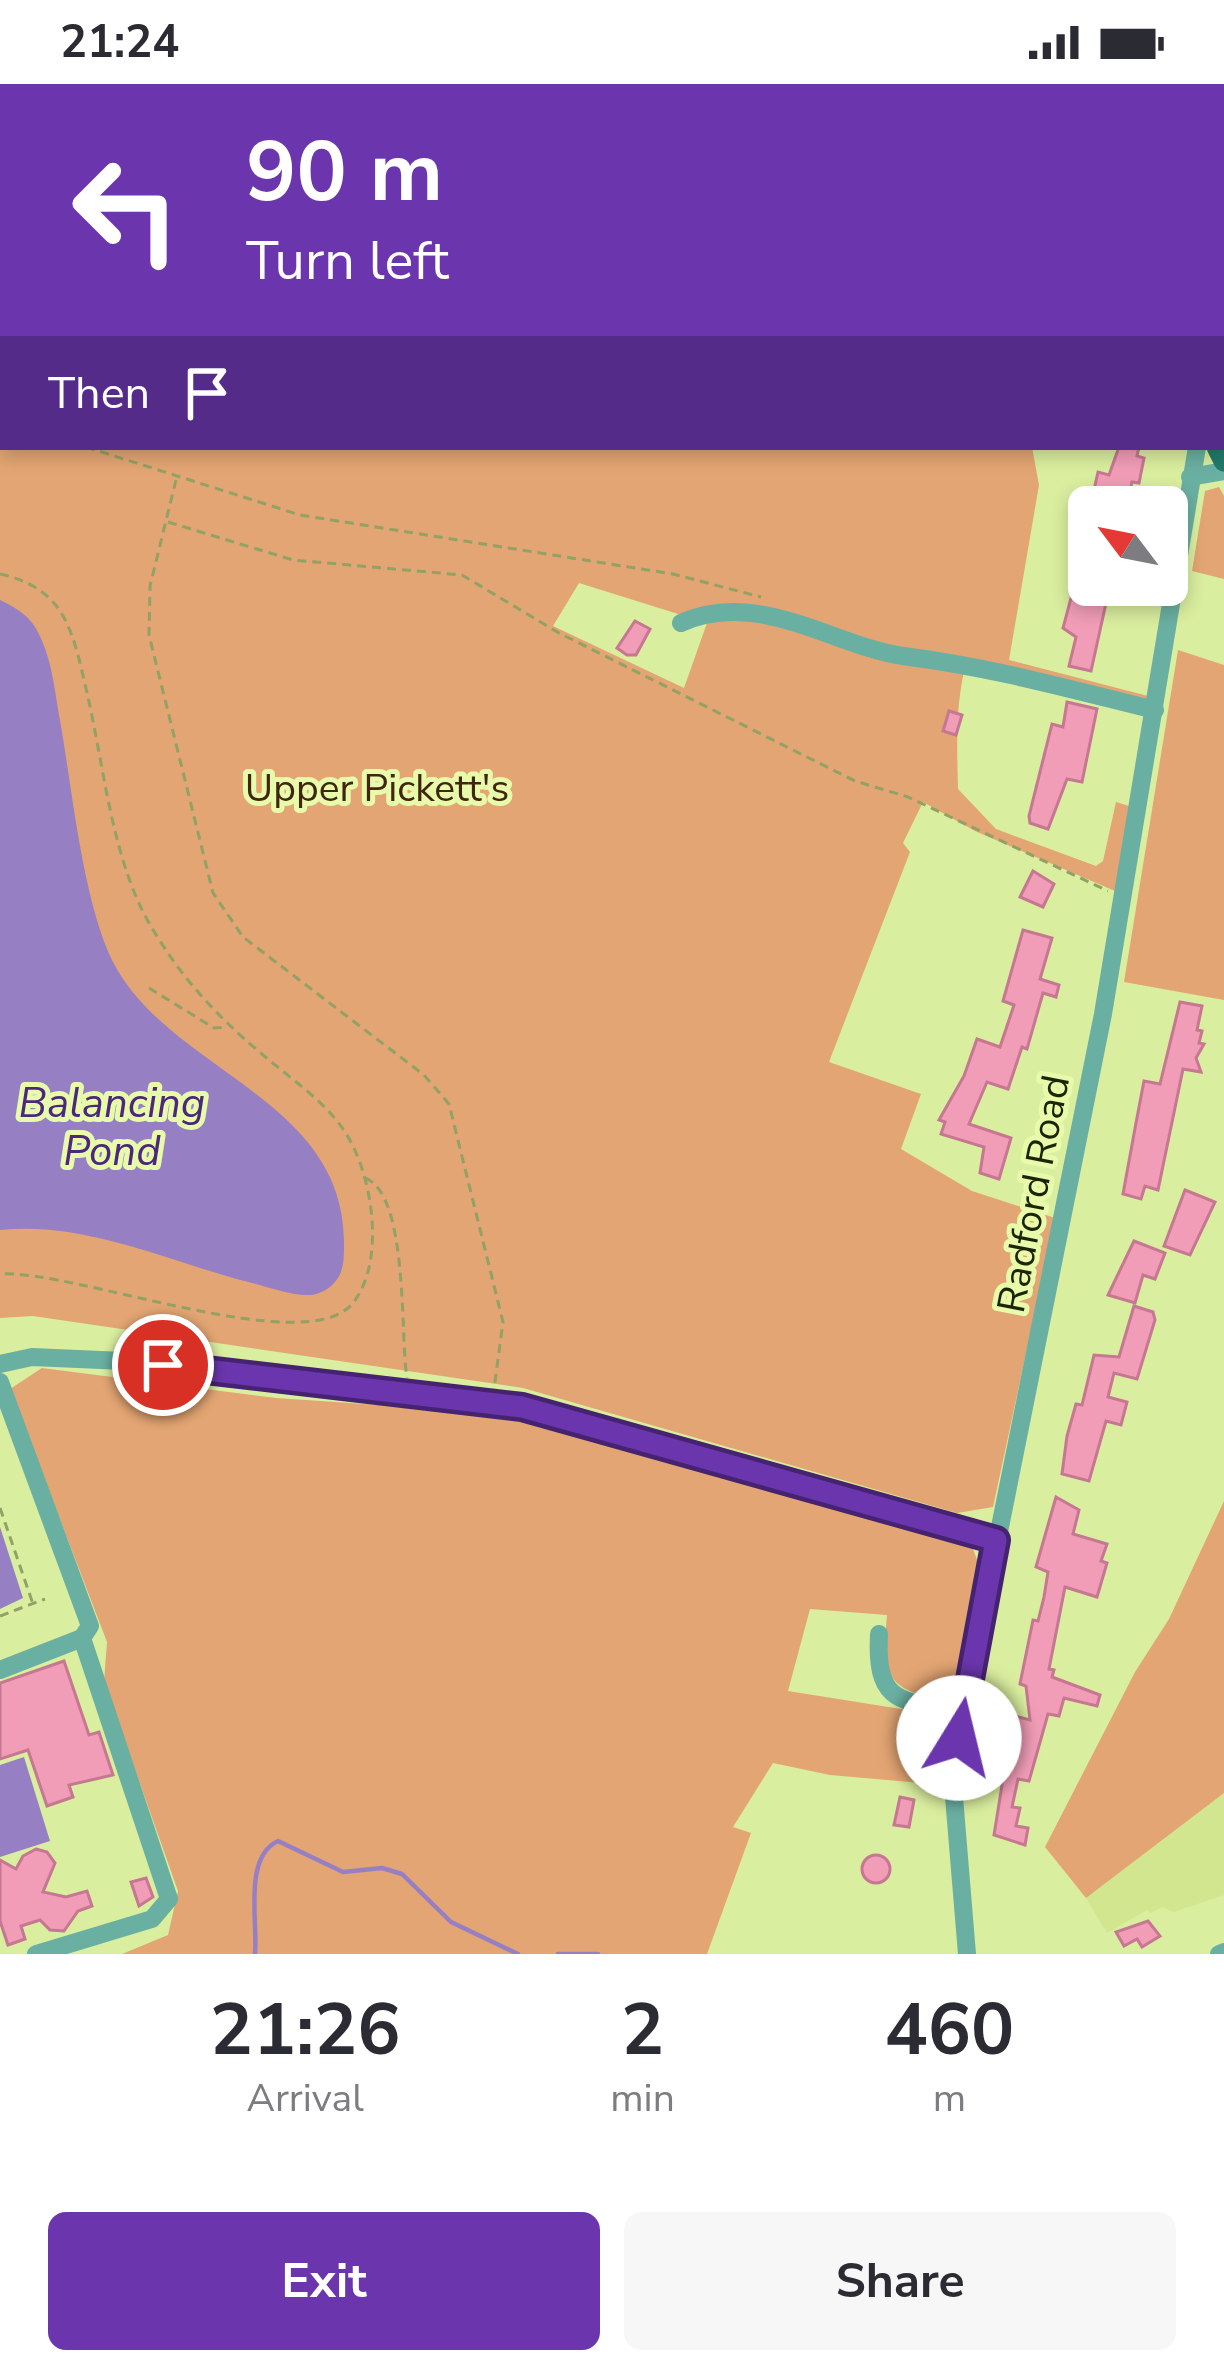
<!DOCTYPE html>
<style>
body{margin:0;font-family:"Nunito Sans",sans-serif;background:#f7f7f7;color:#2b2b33;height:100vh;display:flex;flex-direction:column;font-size:45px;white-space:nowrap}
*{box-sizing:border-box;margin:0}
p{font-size:39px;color:#7c7c81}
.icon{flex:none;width:66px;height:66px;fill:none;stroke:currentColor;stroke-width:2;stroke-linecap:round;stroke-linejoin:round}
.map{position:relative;height:1870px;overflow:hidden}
.panel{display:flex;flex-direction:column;background:#fff;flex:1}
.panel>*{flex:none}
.top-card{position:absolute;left:0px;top:0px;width:1224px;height:366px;box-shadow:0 6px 18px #0003;background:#6b36ad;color:#fff;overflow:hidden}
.needle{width:78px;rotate:302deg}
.buttons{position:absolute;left:1068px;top:402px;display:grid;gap:24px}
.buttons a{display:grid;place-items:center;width:120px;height:120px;border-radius:18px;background:#fff;box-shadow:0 6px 18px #0003;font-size:60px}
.pin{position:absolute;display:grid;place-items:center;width:102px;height:102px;color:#fff;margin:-51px;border:6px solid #fff;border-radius:50%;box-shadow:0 3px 12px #0007}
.me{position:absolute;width:132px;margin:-66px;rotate:9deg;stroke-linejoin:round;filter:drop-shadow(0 0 9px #0008)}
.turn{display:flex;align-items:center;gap:42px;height:252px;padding:0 48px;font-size:54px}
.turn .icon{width:156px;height:156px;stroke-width:2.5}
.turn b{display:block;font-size:84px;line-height:102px}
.then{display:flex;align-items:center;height:114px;padding:0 48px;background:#0003;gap:24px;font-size:45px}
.eta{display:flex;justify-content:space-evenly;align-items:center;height:204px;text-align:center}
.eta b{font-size:72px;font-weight:700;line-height:84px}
.primary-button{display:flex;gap:24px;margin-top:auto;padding:24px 48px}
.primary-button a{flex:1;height:138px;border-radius:18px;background:#6b36ad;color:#fff;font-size:48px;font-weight:700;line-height:138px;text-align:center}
.primary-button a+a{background:#f7f7f7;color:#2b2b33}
.status{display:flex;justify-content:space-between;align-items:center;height:84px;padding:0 60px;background:#fff;direction:ltr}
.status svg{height:33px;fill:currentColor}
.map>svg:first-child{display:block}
.built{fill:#d1e68f}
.green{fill:#e3a573;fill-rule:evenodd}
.water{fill:#977fc4}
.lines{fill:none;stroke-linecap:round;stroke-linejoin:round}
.stream{stroke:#977fc4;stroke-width:4.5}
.building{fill:#f19db7;stroke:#c67791;stroke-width:3}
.path{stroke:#92a164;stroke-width:3;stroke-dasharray:9 6;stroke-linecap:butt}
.minor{stroke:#6ab0a2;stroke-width:18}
.major{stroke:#22796b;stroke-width:21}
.route-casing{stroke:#462370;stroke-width:30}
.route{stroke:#6b36ad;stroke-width:21}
.labels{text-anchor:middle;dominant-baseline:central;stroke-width:10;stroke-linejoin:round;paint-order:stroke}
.park-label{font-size:39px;fill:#41260f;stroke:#e8fbab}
.street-label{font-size:39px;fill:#1d2404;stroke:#e8fbab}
.water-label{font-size:42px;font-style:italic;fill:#4c287b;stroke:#e8fbab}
</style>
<div class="status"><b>21:24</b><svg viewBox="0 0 49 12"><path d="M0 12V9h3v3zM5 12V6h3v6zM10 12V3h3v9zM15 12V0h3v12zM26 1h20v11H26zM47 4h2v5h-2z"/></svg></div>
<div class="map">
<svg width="1224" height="1870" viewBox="0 0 1224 1870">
<rect width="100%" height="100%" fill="#daee9f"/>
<!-- built -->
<polygon class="built" points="1224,1709 1224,1811 1174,1828 1162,1823 1151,1829 1147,1826 1107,1849 1086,1814"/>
<!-- green -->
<g class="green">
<path d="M0,0h220l-217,3v360h1029l7,38 -30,175 139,36 -2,9 -179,-45c-12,42 -10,85 -9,129l38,40 100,37 7,-5 13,-59 13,4 -14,85 -140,-60 -52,-29 -20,41 7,9 -81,210 92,32 -20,55 71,42 83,27 -62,289 -36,6 -434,-125 -490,-72 -33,2zM579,499l128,40 -23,65 -131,-62z"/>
<polygon points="291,0 604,0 605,3 290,3"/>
<polygon points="1219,403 1224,412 1224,495 1192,487 1205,407"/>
<polygon points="1178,566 1224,581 1224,916 1124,898"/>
<path d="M42,1284l234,30 239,16 445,126 13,9 6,16 -26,137c-65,-12 -72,-21 -66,-87l-77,-6 -22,82 163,26 -7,68 -114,-10 -57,-12 -40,64 18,6 -44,121h-585l46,-19 10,-44 -74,-209 3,-40 -97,-253z"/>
<polygon points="1224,1417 1224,1709 1086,1814 1045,1763 1135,1588 1169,1535"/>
</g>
<!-- water -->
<g class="water">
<path d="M0,516c13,6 28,15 35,27 16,27 19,58 24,88 13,69 24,198 59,256 62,103 224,130 226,269 0,15 1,32 -10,43 -5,6 -16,12 -24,12 -19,1 -43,-9 -62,-13 -80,-21 -164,-61 -248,-52z"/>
<polygon points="0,1443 23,1514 0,1525"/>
<polygon points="24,1673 50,1757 0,1773 0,1681"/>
</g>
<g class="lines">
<!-- stream -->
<g class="stream">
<path d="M255,1870c3,-32 -12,-97 23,-113l65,31 39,-4 20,6 49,48 67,32"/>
<polyline points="558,1870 598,1870"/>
</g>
</g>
<!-- building -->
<g class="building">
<polygon points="1119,363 1139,363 1137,372 1144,374 1139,399 1132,398 1126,423 1103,423 1106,409 1094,406 1098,388 1109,391"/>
<polygon points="1087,501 1110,501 1091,587 1069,582 1076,553 1063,544 1071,514 1083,517"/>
<polygon points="635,537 650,545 636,571 627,571 617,564"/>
<polygon points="1067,618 1097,625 1082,698 1067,695 1048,745 1030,739 1029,732 1052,640 1063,643"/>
<polygon points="949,627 962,631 956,651 943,647"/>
<polygon points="1033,787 1054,800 1043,823 1020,813"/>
<polygon points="1023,846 1052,854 1040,895 1059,901 1056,913 1043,909 1027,965 1022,963 1008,1005 987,998 969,1040 1011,1054 999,1095 980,1089 984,1063 941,1050 945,1038 939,1036 964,992 977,955 1000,963 1014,921 1003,917"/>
<polygon points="1180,918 1202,922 1197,946 1202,947 1199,959 1204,960 1196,974 1201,988 1183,985 1158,1106 1145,1102 1141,1115 1123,1110 1136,1039 1144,997 1160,1000"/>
<polygon points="1185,1106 1215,1118 1190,1171 1164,1162"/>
<polygon points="1134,1157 1165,1169 1155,1195 1143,1191 1135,1219 1108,1211"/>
<polygon points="1134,1222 1153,1228 1155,1236 1137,1295 1114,1289 1108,1313 1127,1318 1121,1341 1106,1337 1089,1397 1062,1390 1067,1352 1076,1320 1082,1321 1094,1271 1119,1273"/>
<polygon points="1056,1413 1079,1426 1073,1450 1107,1460 1101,1477 1107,1479 1097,1513 1065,1503 1049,1585 1054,1586 1052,1593 1100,1611 1097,1622 1064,1614 1059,1632 1048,1630 1029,1697 1018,1695 1012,1723 1020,1724 1016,1742 1028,1744 1025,1761 994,1751 1012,1639 1015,1632 1030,1636 1026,1602 1020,1600 1033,1536 1038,1537 1044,1513 1048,1488 1036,1483"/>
<polygon points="64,1577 89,1651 99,1648 113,1691 69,1701 73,1713 47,1722 28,1666 0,1675 0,1599"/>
<polygon points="900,1713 914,1716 909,1743 894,1741"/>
<polygon points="36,1765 47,1768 55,1779 43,1808 66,1813 87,1807 92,1822 78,1827 64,1847 50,1846 40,1836 21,1842 25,1855 8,1861 0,1837 0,1776 16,1785 23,1772"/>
<circle cx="876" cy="1785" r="14"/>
<polygon points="146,1794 153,1813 139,1822 131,1798"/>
<polygon points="1148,1837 1160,1852 1142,1863 1137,1855 1124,1862 1116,1848"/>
</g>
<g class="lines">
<!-- path -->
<g class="path">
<polyline points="1145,0 1148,2"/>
<polyline points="0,334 3,335"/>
<polyline points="86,363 300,431 673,490 761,513"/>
<polyline points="176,396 150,502 149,551 213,809 243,853 424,991 449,1020 503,1238 494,1305"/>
<polyline points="168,438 293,476 462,491 559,549 855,697 908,713 1108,807"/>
<path d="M0,490c24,5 46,16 60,37 16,25 21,58 28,86 17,76 25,170 67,236 29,48 65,86 108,122 27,23 60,45 80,74 29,41 44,131 10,174 -46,58 -279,-34 -353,-29"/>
<polyline points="149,904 214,944 227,943"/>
<path d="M365,1094c44,16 35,160 42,200"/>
<polyline points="0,1424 33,1520"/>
<polyline points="0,1532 45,1515"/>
</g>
<!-- minor -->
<g class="minor">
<polyline points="1190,393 1224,387"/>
<path d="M681,539c76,-35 153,23 222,33 87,11 167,33 252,54"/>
<polyline points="0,1280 32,1273 124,1277 522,1323 996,1456"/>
<polyline points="0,1298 90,1542 82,1554 0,1586"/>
<path d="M879,1550c-4,72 23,67 84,77"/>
<polyline points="36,1870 152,1835 169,1815 82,1554"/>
<polyline points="967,1870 954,1713 963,1627 1103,930 1197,363"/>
<polyline points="1219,1870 1224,1868"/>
</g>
<!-- major -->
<g class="major">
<polyline points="957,0 961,3"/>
<polyline points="1217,363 1224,377"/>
</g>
</g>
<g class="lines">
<defs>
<polyline id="route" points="163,1281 522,1323 996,1456 959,1654"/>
</defs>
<!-- route casing -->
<use href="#route" class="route-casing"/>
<!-- route -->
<use href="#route" class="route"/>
</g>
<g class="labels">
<!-- park labels -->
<g class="park-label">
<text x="377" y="704">Upper Pickett's</text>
</g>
<!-- street labels -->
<g class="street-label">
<text transform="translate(1034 1110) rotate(-79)">Radford Road</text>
</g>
<!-- water labels -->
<g class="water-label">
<text x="112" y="1019">Balancing<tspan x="112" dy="48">Pond</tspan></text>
</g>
</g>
</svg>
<div class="buttons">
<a><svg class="needle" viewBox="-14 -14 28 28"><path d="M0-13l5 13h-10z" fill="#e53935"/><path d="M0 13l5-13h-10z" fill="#7c7c81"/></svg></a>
</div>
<div class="pin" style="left:163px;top:1281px;background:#d93025"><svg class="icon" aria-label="arrive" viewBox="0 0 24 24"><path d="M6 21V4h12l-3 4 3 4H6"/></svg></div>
<svg class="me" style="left:959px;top:1654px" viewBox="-20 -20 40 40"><circle r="19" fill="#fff"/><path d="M0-13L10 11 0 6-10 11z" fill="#6b36ad"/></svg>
<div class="top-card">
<div class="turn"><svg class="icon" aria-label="left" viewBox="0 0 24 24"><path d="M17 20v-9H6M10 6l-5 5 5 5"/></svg><div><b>90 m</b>Turn left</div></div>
<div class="then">Then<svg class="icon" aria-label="arrive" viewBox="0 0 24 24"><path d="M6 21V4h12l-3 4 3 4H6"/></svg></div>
</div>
</div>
<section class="panel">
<div class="eta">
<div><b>21:26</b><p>Arrival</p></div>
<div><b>2</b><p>min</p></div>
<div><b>460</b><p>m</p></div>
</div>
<div class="primary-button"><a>Exit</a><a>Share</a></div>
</section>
